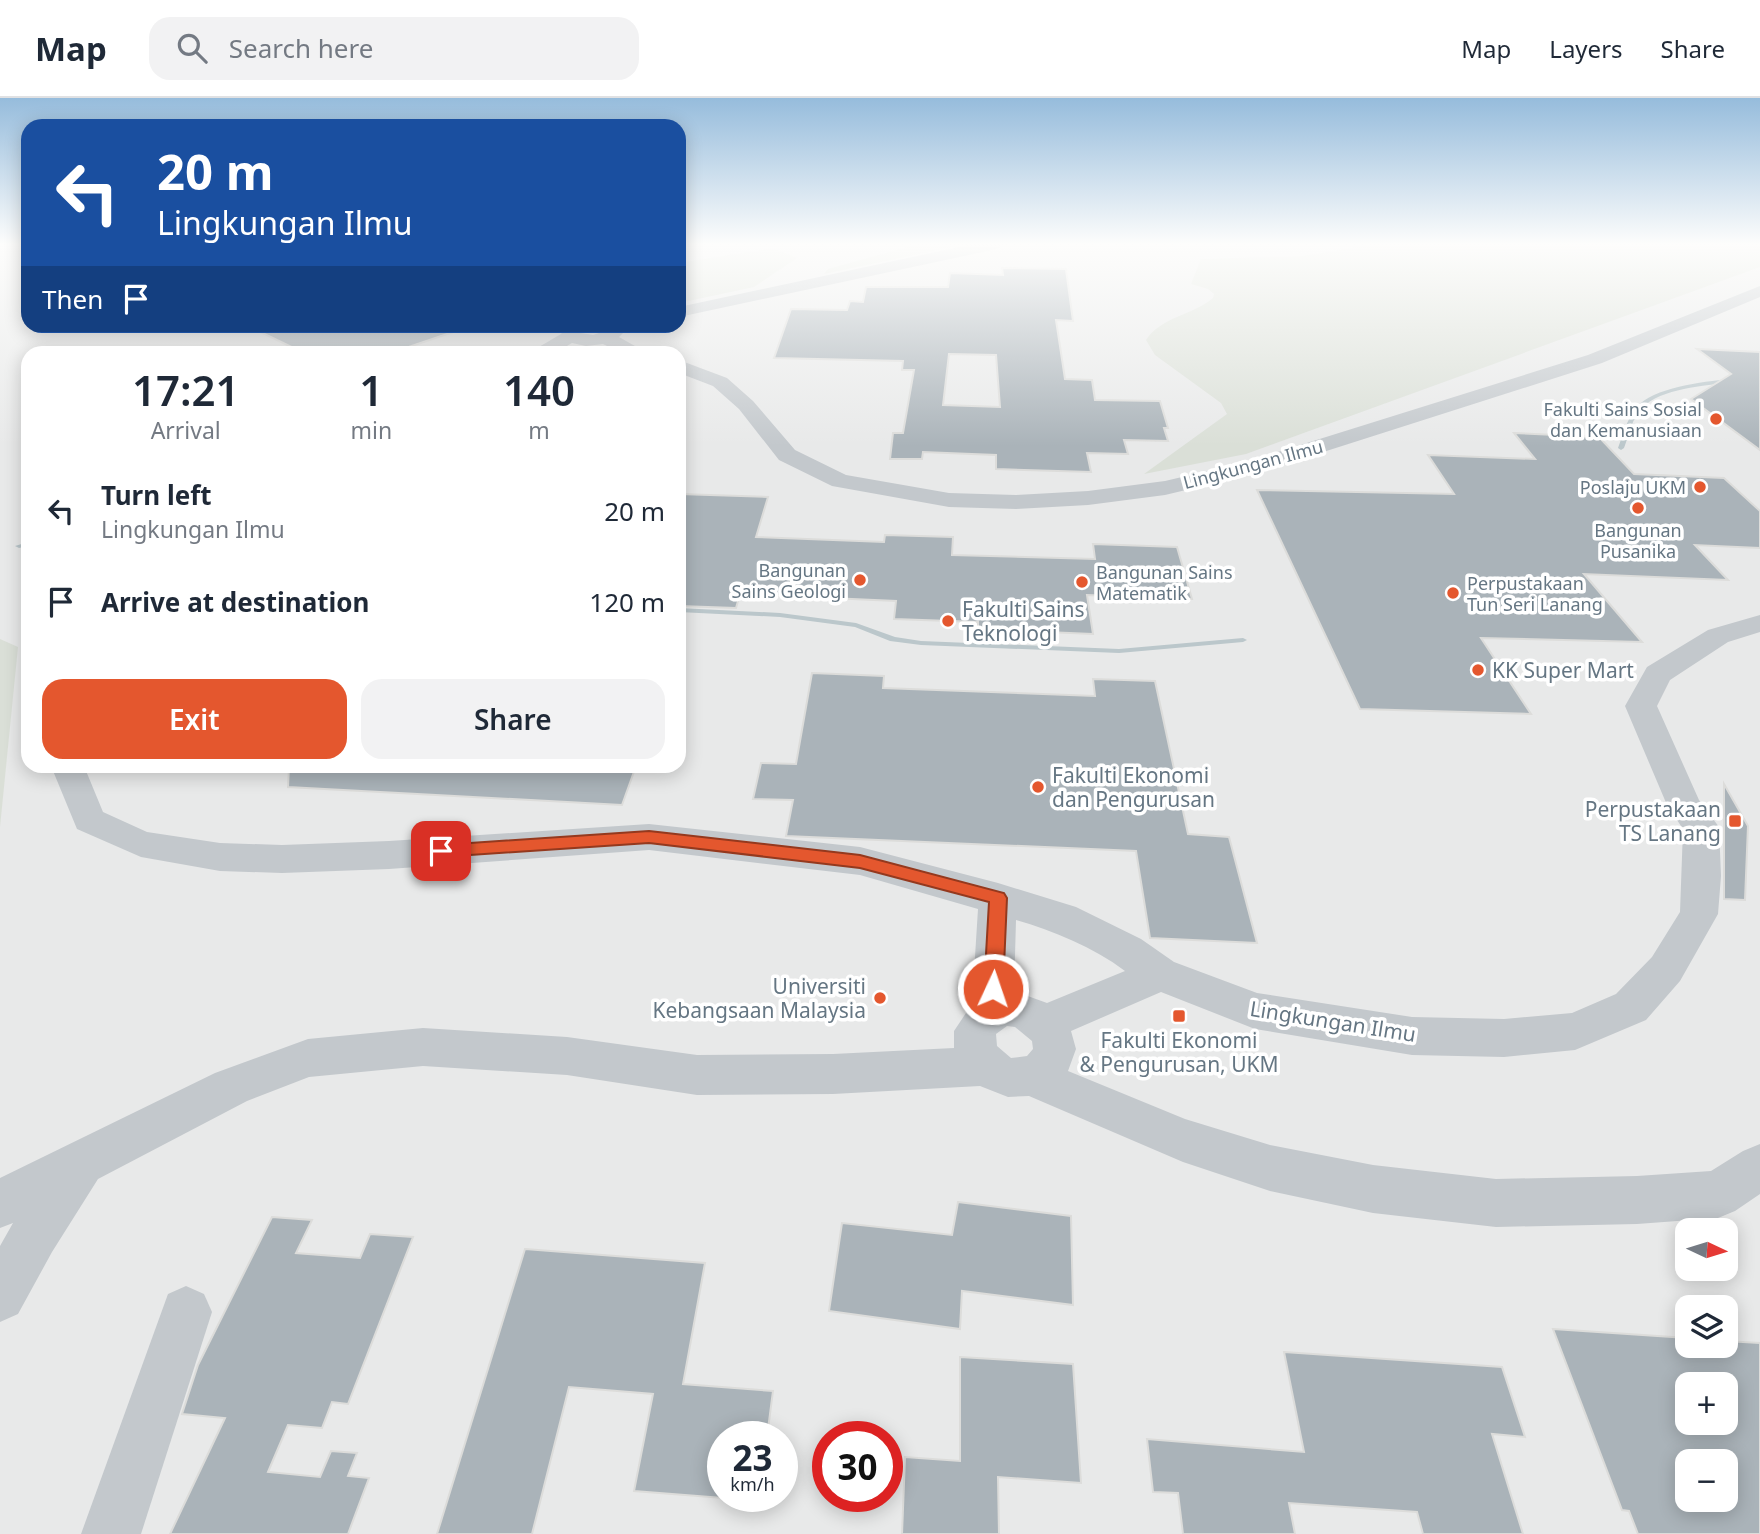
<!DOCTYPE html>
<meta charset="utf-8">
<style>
body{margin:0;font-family:"Noto Sans",sans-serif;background:#f2f2f3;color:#1f2937;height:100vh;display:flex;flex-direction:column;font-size:26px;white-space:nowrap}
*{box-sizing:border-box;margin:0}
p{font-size:23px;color:#747a83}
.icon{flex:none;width:38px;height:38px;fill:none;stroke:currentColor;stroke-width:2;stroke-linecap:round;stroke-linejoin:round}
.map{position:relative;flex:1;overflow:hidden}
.details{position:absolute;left:21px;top:248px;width:665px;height:427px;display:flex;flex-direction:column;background:#fff;border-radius:21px;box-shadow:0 4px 18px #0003}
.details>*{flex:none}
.hud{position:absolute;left:21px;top:21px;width:665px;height:214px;border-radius:21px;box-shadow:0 4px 18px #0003;background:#1a4fa0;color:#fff;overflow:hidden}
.needle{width:46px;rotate:94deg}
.tools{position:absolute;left:1675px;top:1120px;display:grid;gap:14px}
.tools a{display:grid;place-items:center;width:63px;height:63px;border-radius:14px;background:#fff;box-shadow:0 4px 18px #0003;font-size:35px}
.speed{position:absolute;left:707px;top:1323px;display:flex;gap:14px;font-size:35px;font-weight:700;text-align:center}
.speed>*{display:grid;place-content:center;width:91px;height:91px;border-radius:50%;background:#fff;box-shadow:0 4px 18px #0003;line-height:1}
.speed small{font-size:18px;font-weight:400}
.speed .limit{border:10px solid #d22;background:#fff;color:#111}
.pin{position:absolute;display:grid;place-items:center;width:60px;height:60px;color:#fff;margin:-30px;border-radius:14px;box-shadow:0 4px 10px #0006}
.me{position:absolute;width:77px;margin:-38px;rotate:3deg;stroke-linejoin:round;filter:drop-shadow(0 0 5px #0008)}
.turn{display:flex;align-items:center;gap:24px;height:147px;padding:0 21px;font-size:32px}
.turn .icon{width:91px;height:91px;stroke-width:2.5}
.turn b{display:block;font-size:49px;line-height:60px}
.then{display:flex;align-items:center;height:66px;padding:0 21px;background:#0003;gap:14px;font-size:26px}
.eta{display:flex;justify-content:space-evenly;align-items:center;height:119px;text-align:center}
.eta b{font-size:42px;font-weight:600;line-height:49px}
.action{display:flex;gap:14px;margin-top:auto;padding:14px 21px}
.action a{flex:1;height:80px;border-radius:21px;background:#e4572e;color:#fff;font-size:28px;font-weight:600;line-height:80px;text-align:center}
.action a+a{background:#f2f2f3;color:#1f2937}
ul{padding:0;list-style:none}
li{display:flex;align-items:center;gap:21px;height:91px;padding:0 21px}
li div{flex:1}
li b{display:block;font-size:26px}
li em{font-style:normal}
header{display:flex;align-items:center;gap:42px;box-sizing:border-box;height:98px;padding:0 35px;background:#fff;border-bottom:2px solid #e0e1e3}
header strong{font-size:33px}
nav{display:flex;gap:38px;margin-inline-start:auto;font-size:24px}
.search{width:490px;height:63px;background:#f2f2f3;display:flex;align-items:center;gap:18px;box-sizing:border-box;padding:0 24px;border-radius:21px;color:#747a83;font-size:26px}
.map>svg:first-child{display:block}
.built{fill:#e8e9e9;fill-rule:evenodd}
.green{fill:#dadfd7}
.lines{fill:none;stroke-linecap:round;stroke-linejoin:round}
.stream{fill:#bbc7cb;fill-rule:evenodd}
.building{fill:#aab3b9;stroke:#dcdcda;stroke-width:2;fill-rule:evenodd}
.street{fill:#c3c8cc;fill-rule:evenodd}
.route{fill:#e4572e;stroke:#94391e;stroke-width:2}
.poi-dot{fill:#e4572e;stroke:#fff;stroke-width:2.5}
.labels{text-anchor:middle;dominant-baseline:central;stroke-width:7;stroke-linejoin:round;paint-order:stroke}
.far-poi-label{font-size:18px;fill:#657683;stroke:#fff;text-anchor:end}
.far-street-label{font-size:18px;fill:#657683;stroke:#fff}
.poi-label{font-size:21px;fill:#657683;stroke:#fff;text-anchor:start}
.street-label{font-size:21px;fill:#657683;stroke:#fff}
</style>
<header>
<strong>Map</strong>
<div class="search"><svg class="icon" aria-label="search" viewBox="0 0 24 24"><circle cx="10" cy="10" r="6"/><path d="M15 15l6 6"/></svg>Search here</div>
<nav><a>Map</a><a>Layers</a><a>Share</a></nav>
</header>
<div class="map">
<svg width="1760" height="1436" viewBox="0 0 1760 1436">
<rect width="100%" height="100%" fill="#fafaf8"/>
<!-- built -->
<path class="built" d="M0,146h28v82h651v-82h1081v1290h-1760zM28,256h651v412h-651zM1687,1132h39v39h-39zM1687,1209h39v39h-39zM1687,1286h39v39h-39zM723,1339h59v59h-59zM828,1339h59v59h-59zM1687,1363h39v39h-39z"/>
<!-- green -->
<g class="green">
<polygon points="918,146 966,146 824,176 828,171"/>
<path d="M1376,146h384v23l-514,187 -102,20 83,-60 -6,-11 -66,-48 -9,-15c15,-23 47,-25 67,-42l1,-4 -6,-5 -17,-5 10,-25 102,-3z"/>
<polygon points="773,150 797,160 754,189 679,205 679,165"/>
<polygon points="0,541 18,549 0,729"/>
</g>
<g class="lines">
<!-- stream -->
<g class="stream">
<path d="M1729,281l2,1v2c-26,4 -70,6 -89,26 -10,10 -13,27 -18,40l-3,2 -3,-2c5,-13 9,-29 18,-40 17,-21 67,-26 93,-29z"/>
<polygon points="28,444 28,448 19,450 15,448"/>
<polygon points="679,510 780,515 856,525 895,539 921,543 1119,551 1243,540 1247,542 1243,544 1119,555 921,547 890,543 855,529 780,519 679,514"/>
</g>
</g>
<!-- building -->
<g class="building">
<path d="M1002,170l64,1 7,52 -17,-1 9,59 27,1 3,20 65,1 8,27h-4l4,13 -44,-1 4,14 -41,-1 4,19 -95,-3v-14l-73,-3 -1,7h-32l3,-26h10l11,-63h-12l1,-9 -129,-3 17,-49 56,1 3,-9 13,1 3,-15h82l2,-14 53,2zM949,256l47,1 4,52 -57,-2z"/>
<polygon points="248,228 458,228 459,232 388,256 306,256"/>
<polygon points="1697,251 1760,254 1760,352 1691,301 1731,276"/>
<polygon points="1514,335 1599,339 1634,376 1724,380 1760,413 1760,450 1695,447 1728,482 1584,476 1642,544 1481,540 1531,616 1360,611 1257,392 1454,396 1428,357 1535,361"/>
<polygon points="679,396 768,399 756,439 884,444 885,437 953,439 952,457 1095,461 1093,446 1177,449 1192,501 1087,497 1093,536 978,531 978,524 894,521 896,503 740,496 736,510 679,508"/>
<polygon points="812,575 884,578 883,590 1095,598 1093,581 1155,583 1188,736 1229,739 1257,845 1150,840 1136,753 786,738 793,702 753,701 761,665 796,666"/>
<polygon points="289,668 636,668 622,707 288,689"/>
<polygon points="1724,686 1748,728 1745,802 1724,801"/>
<polygon points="958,1104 1071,1118 1073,1207 962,1193 960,1231 829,1213 842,1125 952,1137"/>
<polygon points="272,1119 312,1122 296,1155 360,1160 370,1136 413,1139 348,1306 332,1304 322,1330 288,1327 268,1374 320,1379 331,1353 357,1355 348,1378 369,1380 348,1436 170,1436 225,1320 182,1316 198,1267"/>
<polygon points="525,1151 705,1165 683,1286 773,1293 767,1339 723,1339 723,1400 634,1393 653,1296 569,1289 532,1436 437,1436"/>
<path d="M1553,1231l134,9v8h39v-5l34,2v191h-122l-9,-23 -7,-1zM1687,1286h39v39h-39zM1687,1363h39v39h-39z"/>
<polygon points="1284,1254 1502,1269 1525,1339 1492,1336 1523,1436 1423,1436 1417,1414 1289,1405 1295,1436 1183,1436 1178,1395 1153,1394 1147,1341 1304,1354"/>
<polygon points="960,1259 1073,1266 1081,1385 998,1379 999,1436 902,1436 905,1359 960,1363"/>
</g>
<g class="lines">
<!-- street -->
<g class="street">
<polygon points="973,146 1004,146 997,151 679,219 679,209"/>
<polygon points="1760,188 1760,199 1602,265 1261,374 1165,397 1088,407 1016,411 949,409 832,388 779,362 739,311 713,288 679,275 679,262 727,280 753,303 795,352 846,377 949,395 1016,397 1088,393 1165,383 1246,364 1588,257"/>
<polygon points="568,228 589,228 581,235 593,237 605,233 604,228 622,228 625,233 619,239 649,256 624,256 603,246 586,248 572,245 553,256 527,256 561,236"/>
<path d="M1760,517v17l-32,10 -58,38 -13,26 42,94 20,27 2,49 -3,38 -38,67 -34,39 -71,30 -71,7 -92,-2 -157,-26 -94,-37 -90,39 5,18 -8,22 117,48 85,26 103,20 123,14 141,-3 74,-5 32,-20 17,-7v50l-25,17 -17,7 -81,6 -141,3 -123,-14 -103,-22 -87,-29 -154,-66 -21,1 -28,-11 -147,8 -136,1 -130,-20 -144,-9 -114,11 -62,24 -149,78 -46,73 -34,62 -18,8v-76l13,-23 -13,5v-50l215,-105 93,-34 115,-11 144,9 130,18 136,-1 121,-6v-17l18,-27 6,-95 -118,-34 -211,-25 -260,19 -107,4 -62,-2 -79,-14 -64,-28 -26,-63h33l19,46 44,20 73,11 62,2 107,-4 260,-17 211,23 138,36 78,24 65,32 33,23 83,31 155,24 92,2 68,-6 44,-19 36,-37 28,-45 3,-83 -16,-24 -42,-99 22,-39 61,-37zM1016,822c38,11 77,27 109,51l-78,32 -33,-12zM1007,928l8,1 17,14 1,8 -6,7 -16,2 -14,-12 -1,-12z"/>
<polygon points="186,1188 204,1196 212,1214 141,1436 81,1436 168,1196"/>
</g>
</g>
<!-- sky -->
<linearGradient id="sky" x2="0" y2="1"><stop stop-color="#96bcdc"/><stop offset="0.42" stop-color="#fdfdfc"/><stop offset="1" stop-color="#fdfdfc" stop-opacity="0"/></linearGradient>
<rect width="1760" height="348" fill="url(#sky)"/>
<!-- route -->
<polygon class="route" points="649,733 860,757 1004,795 1007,800 1003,891 1000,896 993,899 987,896 984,891 989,804 860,770 649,745 441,759 432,753 441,747"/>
<!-- markers -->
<g class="poi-dot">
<circle cx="1716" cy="321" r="7"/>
<circle cx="1700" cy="389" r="7"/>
<circle cx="1638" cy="410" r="7"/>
<circle cx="860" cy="482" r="7"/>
<circle cx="1082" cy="484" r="7"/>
<circle cx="1453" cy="495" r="7"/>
<circle cx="948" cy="523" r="7"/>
<circle cx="1478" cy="572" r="7"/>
<circle cx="1038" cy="689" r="7"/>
<rect x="1728" y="716" width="14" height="14" rx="3.5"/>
<circle cx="880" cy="900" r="7"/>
<rect x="1172" y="911" width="14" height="14" rx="3.5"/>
</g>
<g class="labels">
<!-- far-poi labels -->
<g class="far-poi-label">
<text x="1702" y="311">Fakulti Sains Sosial<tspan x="1702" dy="21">dan Kemanusiaan</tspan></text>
<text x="1686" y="389">Poslaju UKM</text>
<text x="1638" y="432" text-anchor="middle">Bangunan<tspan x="1638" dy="21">Pusanika</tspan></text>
<text x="846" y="472">Bangunan<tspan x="846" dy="21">Sains Geologi</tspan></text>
<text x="1096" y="474" text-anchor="start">Bangunan Sains<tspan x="1096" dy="21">Matematik</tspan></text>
<text x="1467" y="485" text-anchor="start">Perpustakaan<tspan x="1467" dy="21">Tun Seri Lanang</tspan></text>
</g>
<!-- far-street labels -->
<g class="far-street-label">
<text transform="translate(1253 366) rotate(-15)">Lingkungan Ilmu</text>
</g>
<!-- poi labels -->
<g class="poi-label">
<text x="962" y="511">Fakulti Sains<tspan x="962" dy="24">Teknologi</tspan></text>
<text x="1492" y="572">KK Super Mart</text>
<text x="1052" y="677">Fakulti Ekonomi<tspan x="1052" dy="24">dan Pengurusan</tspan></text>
<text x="1721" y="711" text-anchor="end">Perpustakaan<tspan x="1721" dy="24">TS Lanang</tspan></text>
<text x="866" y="888" text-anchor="end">Universiti<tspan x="866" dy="24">Kebangsaan Malaysia</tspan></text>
<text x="1179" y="942" text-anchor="middle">Fakulti Ekonomi<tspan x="1179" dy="24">&amp; Pengurusan, UKM</tspan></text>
</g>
<!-- street labels -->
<g class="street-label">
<text transform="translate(1333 923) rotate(9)">Lingkungan Ilmu</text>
</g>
</g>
</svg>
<div class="tools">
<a><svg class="needle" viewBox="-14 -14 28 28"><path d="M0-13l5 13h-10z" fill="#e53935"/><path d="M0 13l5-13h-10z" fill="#747a83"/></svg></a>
<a><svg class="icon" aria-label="layers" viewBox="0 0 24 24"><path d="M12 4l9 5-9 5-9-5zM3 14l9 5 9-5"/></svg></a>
<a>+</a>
<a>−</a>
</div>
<div class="speed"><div>23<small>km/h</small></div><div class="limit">30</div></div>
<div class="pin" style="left:441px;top:753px;background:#d93025"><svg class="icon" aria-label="arrive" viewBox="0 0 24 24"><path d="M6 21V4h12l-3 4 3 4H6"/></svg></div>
<svg class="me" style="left:993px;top:891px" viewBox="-20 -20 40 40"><circle r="17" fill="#e4572e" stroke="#fff" stroke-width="3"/><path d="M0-11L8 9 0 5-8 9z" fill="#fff"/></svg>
<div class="hud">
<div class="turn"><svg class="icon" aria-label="left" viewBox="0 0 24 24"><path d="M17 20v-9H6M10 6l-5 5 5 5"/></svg><div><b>20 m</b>Lingkungan Ilmu</div></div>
<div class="then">Then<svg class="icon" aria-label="arrive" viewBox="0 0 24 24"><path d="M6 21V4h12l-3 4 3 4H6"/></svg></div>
</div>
<section class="details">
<div class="eta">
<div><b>17:21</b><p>Arrival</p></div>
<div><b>1</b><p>min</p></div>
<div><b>140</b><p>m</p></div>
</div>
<ul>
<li><svg class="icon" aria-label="left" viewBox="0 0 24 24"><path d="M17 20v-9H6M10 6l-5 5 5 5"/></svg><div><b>Turn left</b><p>Lingkungan Ilmu</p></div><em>20 m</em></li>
<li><svg class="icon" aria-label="arrive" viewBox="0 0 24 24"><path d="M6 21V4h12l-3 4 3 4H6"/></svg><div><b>Arrive at destination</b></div><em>120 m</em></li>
</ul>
<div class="action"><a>Exit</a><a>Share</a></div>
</section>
</div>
